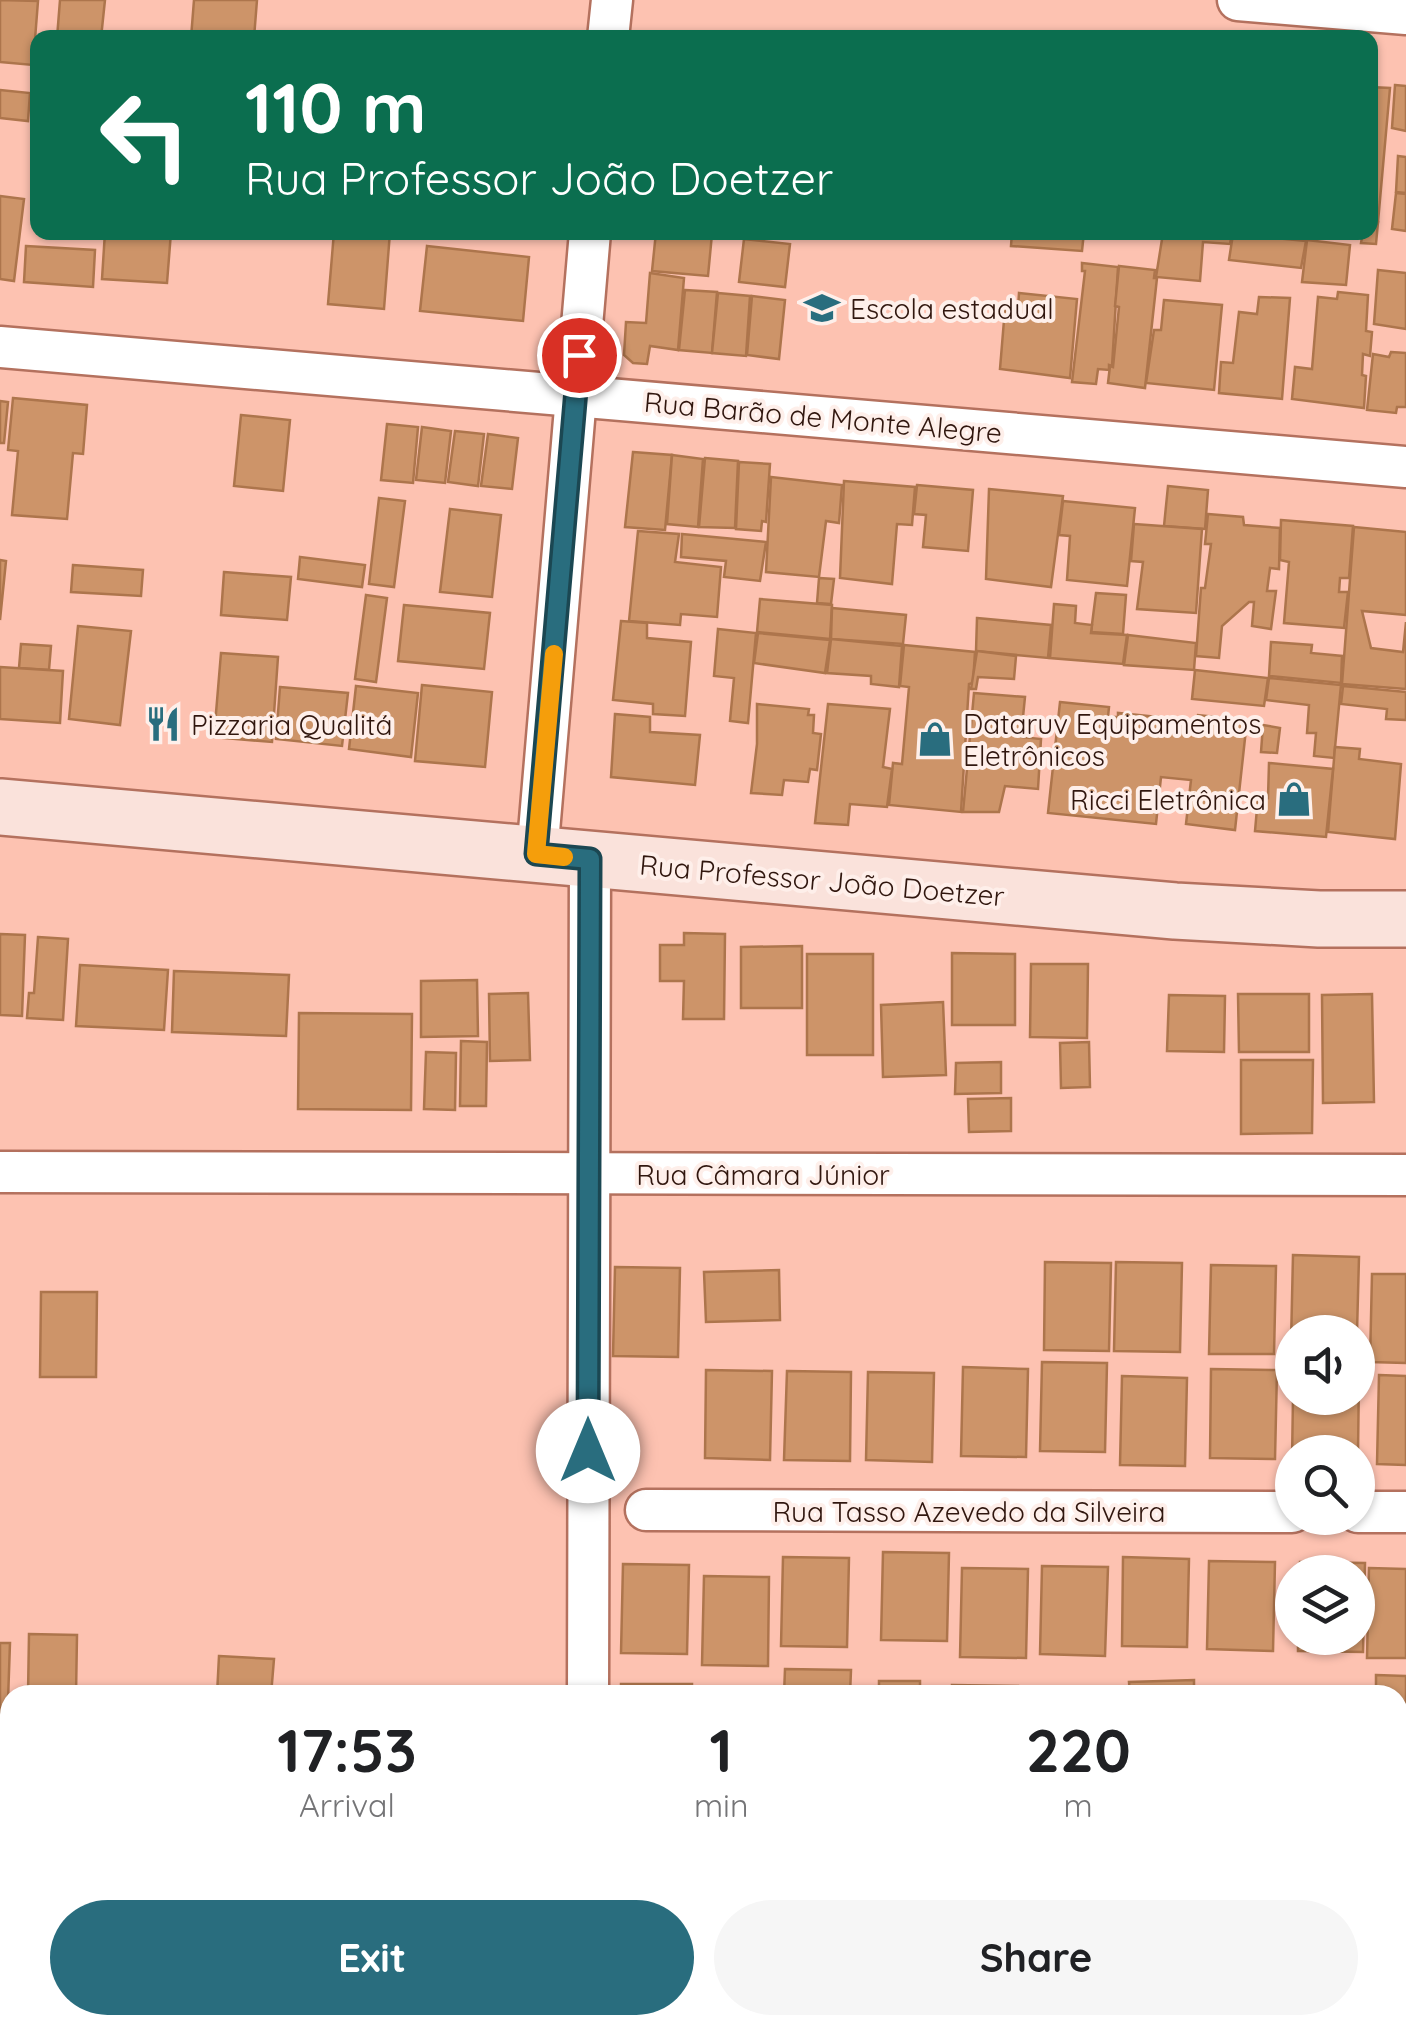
<!DOCTYPE html>
<meta charset="utf-8">
<style>
body{margin:0;font-family:Quicksand,sans-serif;background:#f6f6f6;color:#202124;height:100vh;display:flex;flex-direction:column;font-size:38px;white-space:nowrap}
*{box-sizing:border-box;margin:0}
p{font-size:32px;color:#757577}
.icon{flex:none;width:55px;height:55px;fill:none;stroke:currentColor;stroke-width:2;stroke-linecap:round;stroke-linejoin:round}
.map{position:relative;flex:1;overflow:hidden}
.details{position:absolute;left:0px;top:1685px;width:1408px;height:350px;display:flex;flex-direction:column;background:#fff;border-radius:30px 30px 0 0;box-shadow:0 2px 8px #0004}
.details>*{flex:none}
.hud{position:absolute;left:30px;top:30px;width:1348px;height:210px;border-radius:20px;box-shadow:0 2px 8px #0004;background:#0b6e4f;color:#fff;overflow:hidden}
.fabs{position:absolute;left:1275px;top:1315px;display:grid;gap:20px}
.fabs a{display:grid;place-items:center;width:100px;height:100px;border-radius:50%;background:#fff;box-shadow:0 2px 8px #0004;font-size:50px}
.pin{position:absolute;display:grid;place-items:center;width:85px;height:85px;color:#fff;margin:-42px;border:5px solid #fff;border-radius:50%;box-shadow:0 2px 10px #0007}
.me{position:absolute;width:110px;margin:-55px;rotate:0deg;stroke-linejoin:round;filter:drop-shadow(0 0 8px #0008)}
.turn{display:flex;align-items:center;gap:35px;height:210px;padding:0 50px;font-size:45px}
.turn .icon{width:130px;height:130px;stroke-width:2.5}
.turn b{display:block;font-size:70px;line-height:85px}
.eta{display:flex;justify-content:space-evenly;align-items:center;height:170px;text-align:center}
.eta b{font-size:60px;font-weight:700;line-height:70px}
.button{display:flex;gap:20px;margin-top:auto;padding:20px 50px}
.button a{flex:1;height:115px;border-radius:60px;background:#296d7e;color:#fff;font-size:40px;font-weight:700;line-height:115px;text-align:center}
.button a+a{background:#f6f6f6;color:#202124}
.map>svg:first-child{display:block}
.building{fill:#cd9469;stroke:#ad754c;stroke-width:2.5}
.lines{fill:none;stroke-linecap:round;stroke-linejoin:round}
.minor-casing{stroke:#b4715e;stroke-width:45}
.secondary-casing{stroke:#b4715e;stroke-width:60}
.minor{stroke:#fff;stroke-width:40}
.secondary{stroke:#fae2db;stroke-width:55}
.route-casing{stroke:#1b4752;stroke-width:25}
.route{stroke:#296d7e;stroke-width:18}
.slow{stroke:#f59e0b;stroke-width:18}
.labels{text-anchor:middle;dominant-baseline:central;stroke-width:8;stroke-linejoin:round;paint-order:stroke}
.poi-label{font-size:28px;fill:#30160e;stroke:#feefea;text-anchor:start}
.street-label{font-size:28px;fill:#30160e;stroke:#feefea}
</style>
<div class="map">
<svg width="1406" height="2035" viewBox="0 0 1406 2035">
<rect width="100%" height="100%" fill="#fdc2b1"/>
<!-- building -->
<g class="building">
<polygon points="0,0 38,1 33,65 0,62"/>
<polygon points="60,0 105,0 101,38 57,38"/>
<polygon points="194,0 257,0 254,38 191,38"/>
<polygon points="1395,85 1406,86 1406,131 1392,128"/>
<polygon points="1370,87 1390,88 1378,222 1370,220"/>
<polygon points="0,90 30,93 28,121 0,118"/>
<polygon points="1398,156 1406,157 1406,193 1396,192"/>
<polygon points="1396,193 1406,194 1406,231 1392,229"/>
<polygon points="0,196 24,199 14,281 0,279"/>
<polygon points="1370,221 1378,222 1376,244 1361,243 1363,232 1370,232"/>
<polygon points="105,232 171,232 167,283 102,279"/>
<polygon points="334,232 390,232 384,309 328,304"/>
<polygon points="656,232 712,234 708,276 652,271"/>
<polygon points="1012,232 1084,232 1082,251 1011,246"/>
<polygon points="1184,232 1232,233 1230,244 1203,242 1200,281 1156,277 1163,233"/>
<polygon points="1233,234 1306,241 1301,268 1229,260"/>
<polygon points="744,239 790,244 785,287 739,282"/>
<polygon points="1307,240 1350,245 1346,285 1302,282"/>
<polygon points="26,246 95,250 93,287 24,282"/>
<polygon points="427,246 529,257 523,321 420,311"/>
<polygon points="1082,263 1118,267 1112,366 1109,365 1109,370 1098,369 1096,384 1072,382 1085,271 1082,271"/>
<polygon points="1119,266 1155,270 1154,278 1157,278 1145,388 1108,383 1110,366 1113,367 1119,307 1115,306"/>
<polygon points="1378,270 1406,273 1406,329 1374,324"/>
<polygon points="650,273 684,278 678,350 650,346 647,364 633,363 624,355 626,322 646,323"/>
<polygon points="685,290 717,292 712,353 679,350"/>
<polygon points="1338,292 1368,295 1366,331 1372,332 1370,356 1363,354 1362,375 1366,376 1364,408 1292,399 1295,367 1312,369 1318,297 1337,299"/>
<polygon points="718,293 750,296 746,356 712,353"/>
<polygon points="1019,293 1077,299 1070,378 1000,369 1005,308 1018,309"/>
<polygon points="752,296 785,300 779,359 747,355"/>
<polygon points="1259,297 1290,298 1282,399 1219,393 1221,362 1233,363 1239,312 1257,314"/>
<polygon points="1164,300 1222,305 1214,390 1146,383 1154,330 1161,330"/>
<polygon points="1391,352 1406,353 1406,407 1397,407 1396,413 1367,410 1373,354 1389,357"/>
<polygon points="13,398 87,405 83,454 73,453 67,519 12,515 18,451 8,450"/>
<polygon points="0,401 8,402 4,443 0,443"/>
<polygon points="241,415 290,420 283,491 234,486"/>
<polygon points="387,424 418,427 413,483 381,480"/>
<polygon points="422,427 451,431 445,483 416,480"/>
<polygon points="455,431 484,434 478,486 448,482"/>
<polygon points="488,434 518,438 512,489 481,486"/>
<polygon points="633,452 672,455 665,530 625,527"/>
<polygon points="672,455 703,459 698,527 667,524"/>
<polygon points="705,458 738,461 735,528 699,527"/>
<polygon points="739,462 770,464 766,522 762,521 761,531 736,529"/>
<polygon points="771,477 842,485 839,523 826,521 819,577 766,572"/>
<polygon points="844,481 915,487 912,525 897,524 892,584 840,578"/>
<polygon points="917,485 973,490 968,551 923,547 926,515 914,514"/>
<polygon points="1168,486 1208,490 1205,529 1164,526"/>
<polygon points="989,489 1063,496 1051,587 986,579"/>
<polygon points="379,498 405,501 394,587 369,584"/>
<polygon points="1063,501 1135,508 1127,586 1067,580 1070,536 1059,535"/>
<polygon points="450,509 501,515 492,597 440,592"/>
<polygon points="1208,514 1243,517 1244,525 1280,528 1279,569 1270,568 1267,591 1276,591 1271,629 1252,626 1254,602 1249,602 1222,626 1219,658 1196,656 1201,588 1205,588 1211,544 1205,544"/>
<polygon points="1281,520 1353,526 1349,578 1340,578 1339,592 1348,592 1344,628 1284,623 1289,562 1280,560"/>
<polygon points="1134,524 1202,529 1196,613 1137,609 1143,562 1131,561"/>
<polygon points="1354,527 1406,532 1406,615 1362,611 1371,648 1403,652 1406,622 1406,689 1342,684"/>
<polygon points="638,531 679,534 675,562 721,567 717,617 681,614 680,625 629,621"/>
<polygon points="682,534 766,542 760,581 724,577 726,561 681,557"/>
<polygon points="300,557 365,565 362,587 298,579"/>
<polygon points="0,560 6,561 0,620"/>
<polygon points="73,565 143,570 141,596 71,592"/>
<polygon points="224,572 291,577 287,620 221,615"/>
<polygon points="819,578 834,579 831,604 817,603"/>
<polygon points="1096,593 1126,595 1123,634 1091,632"/>
<polygon points="366,595 387,598 376,682 355,679"/>
<polygon points="760,599 832,605 830,639 757,632"/>
<polygon points="1054,604 1076,606 1075,623 1092,625 1091,633 1127,635 1123,664 1050,658"/>
<polygon points="404,605 490,613 484,669 398,661"/>
<polygon points="832,608 906,615 903,644 831,639"/>
<polygon points="977,618 1051,625 1048,658 976,651"/>
<polygon points="621,621 647,623 647,638 691,642 685,716 653,714 653,704 613,700"/>
<polygon points="78,626 131,631 120,725 69,719"/>
<polygon points="718,629 756,633 748,723 730,721 734,678 714,676"/>
<polygon points="758,633 830,640 825,673 754,663"/>
<polygon points="1128,635 1196,643 1194,670 1124,665"/>
<polygon points="831,639 902,646 899,687 871,684 871,676 827,673"/>
<polygon points="1271,642 1312,645 1311,653 1342,656 1341,683 1269,676"/>
<polygon points="21,644 51,646 49,670 19,668"/>
<polygon points="904,645 975,652 973,683 969,684 961,812 889,805 893,763 902,764 909,687 900,686"/>
<polygon points="977,651 1016,656 1014,679 978,677 976,689 971,689"/>
<polygon points="221,653 278,657 272,742 214,737"/>
<polygon points="0,667 63,671 60,723 0,719"/>
<polygon points="1195,670 1268,678 1264,706 1192,699"/>
<polygon points="1269,678 1341,685 1334,758 1314,756 1316,733 1307,733 1309,705 1266,700"/>
<polygon points="422,685 492,692 485,767 415,761"/>
<polygon points="356,686 418,693 411,757 349,749"/>
<polygon points="1343,686 1406,692 1406,720 1386,719 1387,709 1341,704"/>
<polygon points="280,687 348,693 342,746 276,739"/>
<polygon points="974,693 1025,697 1021,737 1041,739 1038,789 1005,786 999,812 963,812"/>
<polygon points="1060,702 1109,707 1108,717 1118,717 1118,713 1197,721 1198,715 1247,720 1235,830 1186,824 1191,780 1161,777 1156,824 1048,813"/>
<polygon points="757,704 809,709 808,715 814,715 813,733 821,734 817,770 810,769 808,782 784,780 782,795 751,793 757,744"/>
<polygon points="828,704 890,709 883,767 892,769 887,807 850,804 848,825 815,823"/>
<polygon points="615,714 650,717 650,732 700,735 695,785 611,777"/>
<polygon points="1263,725 1280,728 1277,753 1261,752"/>
<polygon points="1335,747 1360,749 1359,759 1401,764 1395,839 1328,832"/>
<polygon points="1269,763 1333,769 1326,837 1255,831 1258,797 1268,798"/>
<polygon points="684,933 725,934 724,1019 683,1019 684,981 660,981 660,945 684,945"/>
<polygon points="0,934 25,935 22,1016 0,1015"/>
<polygon points="38,937 68,939 63,1020 27,1018 29,993 34,993"/>
<polygon points="802,946 802,1008 741,1008 741,947"/>
<polygon points="952,953 1015,954 1015,1025 952,1025"/>
<rect x="807" y="954" width="66" height="101"/>
<polygon points="1031,964 1088,964 1087,1038 1030,1037"/>
<polygon points="80,965 168,970 164,1030 76,1026"/>
<polygon points="174,971 289,975 286,1036 172,1032"/>
<polygon points="477,980 478,1036 421,1037 421,981"/>
<polygon points="528,993 530,1060 490,1061 489,994"/>
<polygon points="1238,994 1309,994 1309,1052 1239,1052"/>
<polygon points="1372,994 1374,1102 1323,1103 1322,995"/>
<polygon points="1169,995 1225,996 1224,1052 1167,1051"/>
<polygon points="943,1002 946,1075 883,1077 881,1005"/>
<polygon points="299,1013 412,1014 411,1110 298,1109"/>
<polygon points="461,1041 487,1042 486,1106 460,1106"/>
<polygon points="1089,1042 1090,1087 1061,1088 1060,1043"/>
<polygon points="426,1052 456,1053 455,1110 424,1109"/>
<polygon points="1241,1060 1313,1060 1312,1133 1241,1134"/>
<polygon points="1001,1062 1001,1093 955,1094 956,1063"/>
<polygon points="1011,1098 1011,1131 969,1132 968,1099"/>
<polygon points="1293,1255 1359,1257 1357,1332 1292,1332 1291,1344"/>
<polygon points="1045,1262 1111,1263 1109,1351 1044,1350"/>
<polygon points="1116,1262 1182,1263 1180,1352 1114,1351"/>
<polygon points="1211,1265 1276,1266 1274,1354 1209,1354"/>
<polygon points="615,1267 680,1268 678,1357 613,1356"/>
<polygon points="779,1270 780,1320 706,1322 704,1272"/>
<polygon points="1372,1274 1406,1274 1406,1363 1370,1362"/>
<polygon points="41,1292 97,1292 96,1377 40,1377"/>
<polygon points="1042,1362 1107,1363 1105,1452 1040,1451"/>
<polygon points="963,1367 1028,1369 1026,1457 961,1456"/>
<polygon points="1211,1369 1277,1370 1275,1459 1210,1458"/>
<polygon points="706,1370 772,1371 770,1460 705,1458"/>
<polygon points="787,1371 851,1372 850,1461 784,1460"/>
<polygon points="868,1372 934,1373 932,1462 866,1460"/>
<polygon points="1358,1373 1359,1373 1358,1454 1292,1452 1292,1461 1293,1398 1358,1398"/>
<polygon points="1379,1375 1406,1376 1406,1465 1377,1464"/>
<polygon points="1122,1376 1187,1378 1185,1466 1120,1465"/>
<polygon points="883,1552 949,1553 947,1641 881,1640"/>
<polygon points="783,1557 849,1558 847,1647 781,1646"/>
<polygon points="1123,1557 1189,1559 1187,1647 1122,1646"/>
<polygon points="1209,1561 1275,1562 1273,1651 1207,1649"/>
<polygon points="1300,1562 1365,1563 1363,1652 1298,1651 1298,1638 1358,1638 1358,1572 1299,1572"/>
<polygon points="623,1564 689,1565 687,1654 621,1653"/>
<polygon points="1042,1566 1108,1567 1105,1656 1040,1654"/>
<polygon points="962,1568 1028,1569 1026,1658 960,1657"/>
<polygon points="1369,1568 1406,1569 1406,1658 1367,1658"/>
<polygon points="704,1576 769,1577 768,1666 702,1665"/>
<polygon points="29,1634 77,1635 76,1695 28,1695"/>
<polygon points="0,1643 10,1643 7,1729 0,1728"/>
<polygon points="219,1656 274,1659 271,1695 217,1695"/>
<polygon points="785,1669 851,1670 850,1695 784,1695"/>
<polygon points="1376,1675 1406,1676 1406,1764 1398,1764 1398,1695 1376,1695"/>
<polygon points="1194,1680 1194,1695 1130,1695 1129,1682"/>
<rect x="879" y="1681" width="41" height="14"/>
<rect x="621" y="1684" width="71" height="11"/>
<polygon points="952,1685 1018,1686 1018,1695 952,1695"/>
<polygon points="1209,1689 1279,1693 1279,1695 1208,1695"/>
<polygon points="1293,1690 1360,1691 1360,1695 1293,1695"/>
<rect x="0" y="1922" width="10" height="50"/>
<polygon points="281,2025 329,2025 328,2035 281,2035"/>
<rect x="961" y="2025" width="47" height="10"/>
<rect x="741" y="2029" width="47" height="6"/>
</g>
<g class="lines">
<defs>
<g id="minor">
<polyline points="1238,0 1406,14"/>
<polyline points="608,38 612,0"/>
<polyline points="0,347 1406,467"/>
<polyline points="537,855 590,232"/>
<polyline points="0,1172 1406,1175"/>
<polyline points="646,1510 1292,1512"/>
<polyline points="1358,1512 1406,1512"/>
<polyline points="588,1695 590,859"/>
<polyline points="0,1803 10,1803"/>
<polyline points="1398,1804 1406,1804"/>
<polyline points="587,2035 587,2025"/>
</g>
<polyline id="secondary" points="0,807 1175,911 1319,919 1406,919"/>
</defs>
<!-- minor casing -->
<use href="#minor" class="minor-casing"/>
<!-- secondary casing -->
<use href="#secondary" class="secondary-casing"/>
<!-- minor -->
<use href="#minor" class="minor"/>
<!-- secondary -->
<use href="#secondary" class="secondary"/>
</g>
<g class="lines">
<defs>
<polyline id="route" points="579,355 536,854 590,859 588,1451"/>
</defs>
<!-- route casing -->
<use href="#route" class="route-casing"/>
<!-- route -->
<use href="#route" class="route"/>
<!-- slow -->
<polyline class="slow" points="554,654 536,854 564,857"/>
</g>
<!-- icons -->
<defs>
<symbol id="school-bare" viewBox="-9 -9 18 18"><path d="M0-5L7-2L0 1L-7-2ZM-4 1L0 2.5L4 1V4Q0 6-4 4Z" fill="#296d7e" stroke="#feefea" stroke-width="2.5" paint-order="stroke"/></symbol>
<symbol id="restaurant-bare" viewBox="-9 -9 18 18"><path d="M-5-6h1v4h1v-4h1v4h1v-4h1v5L-1.5 .5V6h-2V.5L-5-1ZM5-6V6H3V1.5H1.5Q1.5-4 5-6Z" fill="#296d7e" stroke="#feefea" stroke-width="2.5" paint-order="stroke"/></symbol>
<symbol id="shop-bare" viewBox="-9 -9 18 18"><path d="M-5-2.5h2.3a2.7 3.5 0 0 1 5.4 0H5L5.5 6h-11ZM-1.5-2.5h3a1.5 2.3 0 0 0-3 0Z" fill="#296d7e" stroke="#feefea" stroke-width="2.5" paint-order="stroke"/></symbol>
</defs>
<g fill-rule="evenodd">
<use href="#school-bare" x="797" y="283" width="50" height="50"/>
<use href="#restaurant-bare" x="138" y="699" width="50" height="50"/>
<use href="#shop-bare" x="910" y="714" width="50" height="50"/>
<use href="#shop-bare" x="1269" y="774" width="50" height="50"/>
</g>
<g class="labels">
<!-- poi labels -->
<g class="poi-label">
<text x="850" y="308">Escola estadual</text>
<text x="963" y="723">Dataruv Equipamentos<tspan x="963" dy="32">Eletrônicos</tspan></text>
<text x="191" y="724">Pizzaria Qualitá</text>
<text x="1266" y="799" text-anchor="end">Ricci Eletrônica</text>
</g>
<!-- street labels -->
<g class="street-label">
<text transform="translate(823 417) rotate(5)">Rua Barão de Monte Alegre</text>
<text transform="translate(822 880) rotate(5)">Rua Professor João Doetzer</text>
<text x="763" y="1174">Rua Câmara Júnior</text>
<text x="969" y="1511">Rua Tasso Azevedo da Silveira</text>
</g>
</g>
</svg>
<div class="fabs">
<a><svg class="icon" aria-label="sound" viewBox="0 0 24 24"><path d="M4 9h4l5-4v14l-5-4H4zM17 9q2 3 0 6"/></svg></a>
<a><svg class="icon" aria-label="search" viewBox="0 0 24 24"><circle cx="10" cy="10" r="6"/><path d="M15 15l6 6"/></svg></a>
<a><svg class="icon" aria-label="layers" viewBox="0 0 24 24"><path d="M12 4l9 5-9 5-9-5zM3 14l9 5 9-5"/></svg></a>
</div>
<div class="pin" style="left:579px;top:355px;background:#d93025"><svg class="icon" aria-label="arrive" viewBox="0 0 24 24"><path d="M6 21V4h12l-3 4 3 4H6"/></svg></div>
<svg class="me" style="left:588px;top:1451px" viewBox="-20 -20 40 40"><circle r="19" fill="#fff"/><path d="M0-13L10 11 0 6-10 11z" fill="#296d7e"/></svg>
<div class="hud">
<div class="turn"><svg class="icon" aria-label="left" viewBox="0 0 24 24"><path d="M17 20v-9H6M10 6l-5 5 5 5"/></svg><div><b>110 m</b>Rua Professor João Doetzer</div></div>
</div>
<section class="details">
<div class="eta">
<div><b>17:53</b><p>Arrival</p></div>
<div><b>1</b><p>min</p></div>
<div><b>220</b><p>m</p></div>
</div>
<div class="button"><a>Exit</a><a>Share</a></div>
</section>
</div>
